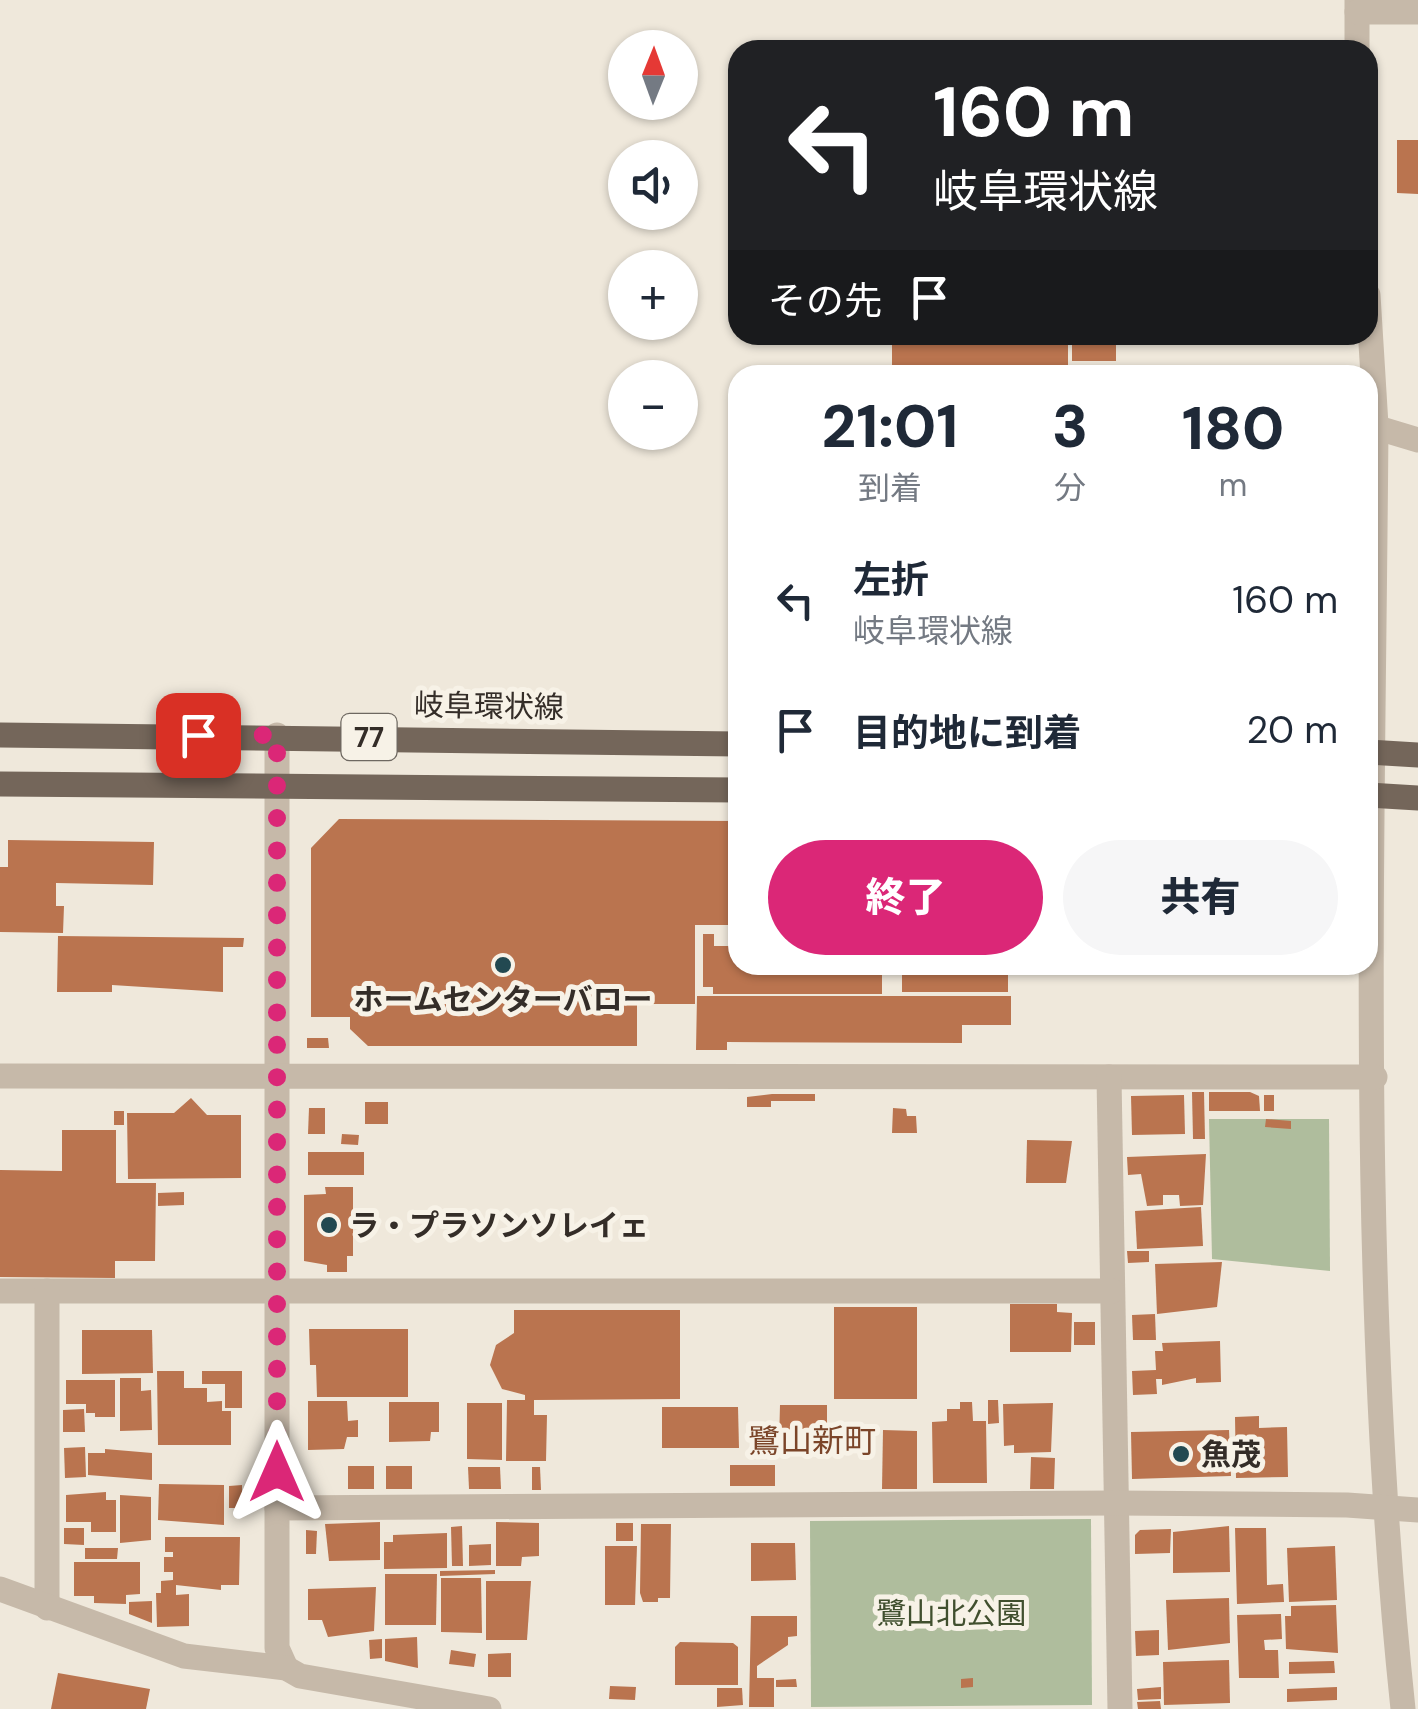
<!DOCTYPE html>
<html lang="ja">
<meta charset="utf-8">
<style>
body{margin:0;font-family:"DM Sans","Noto Sans JP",sans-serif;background:#f6f6f7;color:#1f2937;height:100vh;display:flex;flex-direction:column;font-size:38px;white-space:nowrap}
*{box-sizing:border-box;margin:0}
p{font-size:32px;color:#747a83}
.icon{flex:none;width:55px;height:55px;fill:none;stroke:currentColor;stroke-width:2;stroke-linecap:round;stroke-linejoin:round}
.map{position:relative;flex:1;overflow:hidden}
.sheet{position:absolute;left:728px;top:365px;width:650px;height:610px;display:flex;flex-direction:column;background:#fff;border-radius:30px;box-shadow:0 2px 8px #0004}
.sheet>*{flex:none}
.top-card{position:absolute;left:728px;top:40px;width:650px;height:305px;border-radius:30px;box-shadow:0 2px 8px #0004;background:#202124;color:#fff;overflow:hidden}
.needle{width:65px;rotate:1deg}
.tools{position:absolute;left:608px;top:30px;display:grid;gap:20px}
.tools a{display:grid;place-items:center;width:90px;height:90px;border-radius:50%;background:#fff;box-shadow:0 2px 8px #0004;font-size:50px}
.pin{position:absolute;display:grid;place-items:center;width:85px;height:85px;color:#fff;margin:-42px;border-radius:20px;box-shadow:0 5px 15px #0006}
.me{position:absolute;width:110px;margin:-55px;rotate:0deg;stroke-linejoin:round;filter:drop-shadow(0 0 8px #0008)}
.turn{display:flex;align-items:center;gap:35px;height:210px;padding:0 40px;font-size:45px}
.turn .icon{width:130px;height:130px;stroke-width:2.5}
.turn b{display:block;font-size:70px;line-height:85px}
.then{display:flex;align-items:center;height:95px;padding:0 40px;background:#0003;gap:20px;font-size:38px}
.eta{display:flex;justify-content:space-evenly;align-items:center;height:170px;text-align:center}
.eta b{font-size:60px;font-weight:800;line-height:70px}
.primary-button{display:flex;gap:20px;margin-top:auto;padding:20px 40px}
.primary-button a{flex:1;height:115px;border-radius:60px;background:#db2777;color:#fff;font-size:40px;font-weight:800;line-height:115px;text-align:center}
.primary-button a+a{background:#f6f6f7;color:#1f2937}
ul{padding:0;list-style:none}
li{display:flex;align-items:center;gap:30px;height:130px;padding:0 40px}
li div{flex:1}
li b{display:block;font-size:38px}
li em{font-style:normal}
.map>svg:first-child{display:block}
.green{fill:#afbd9d}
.building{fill:#ba744f}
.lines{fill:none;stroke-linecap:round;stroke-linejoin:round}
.minor{stroke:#c6b9a9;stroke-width:25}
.major{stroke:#74665a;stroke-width:25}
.route{stroke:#db2777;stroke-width:18;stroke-dasharray:0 32.4}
.poi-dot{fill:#224951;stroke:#f7f2e7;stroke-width:4}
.labels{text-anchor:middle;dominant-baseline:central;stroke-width:10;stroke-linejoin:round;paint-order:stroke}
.shield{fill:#f7f2e7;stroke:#6e6861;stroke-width:2.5}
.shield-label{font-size:28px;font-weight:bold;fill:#342d28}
.street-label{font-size:30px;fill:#342d28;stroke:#f7f2e7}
.poi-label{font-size:30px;font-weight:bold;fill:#342d28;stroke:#f7f2e7;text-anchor:start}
.park-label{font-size:30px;fill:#404f2e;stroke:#f7f2e7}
.neighbourhood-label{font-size:32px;fill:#7b4529;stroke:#f7f2e7}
</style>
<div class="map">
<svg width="1418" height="1709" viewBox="0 0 1418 1709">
<rect width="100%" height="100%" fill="#efe8db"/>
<!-- green -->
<g class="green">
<polygon points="1209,1119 1329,1119 1330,1271 1212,1259"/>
<polygon points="1091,1519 1092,1705 811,1707 810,1521"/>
</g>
<!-- building -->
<g class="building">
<polygon points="1397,140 1418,140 1418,194 1397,193"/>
<polygon points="908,335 1068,335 1068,370 1080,370 1080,375 892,375 892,337"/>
<rect x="1072" y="335" width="44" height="26"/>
<polygon points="339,819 738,821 738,925 695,925 695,1004 637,1004 637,1046 368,1046 350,1029 350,1017 311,1017 311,848"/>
<polygon points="8,840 154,842 153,885 56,883 56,906 64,906 63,933 0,932 0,867 8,867"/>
<polygon points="703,934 714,934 714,946 738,946 738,965 882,965 882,994 713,994 713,987 703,987"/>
<polygon points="58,936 244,938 243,947 223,947 223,992 112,985 112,992 57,992"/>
<rect x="902" y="965" width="106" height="27"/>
<polygon points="697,996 1011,996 1011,1025 962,1025 962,1043 727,1042 727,1050 696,1050"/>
<polygon points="307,1038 328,1038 329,1048 307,1048"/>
<polygon points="1192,1092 1204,1092 1205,1139 1193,1139"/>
<polygon points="1209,1092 1250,1092 1259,1096 1260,1111 1209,1111"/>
<polygon points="772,1094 815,1094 815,1101 771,1101 771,1107 747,1107 747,1097"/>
<polygon points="1184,1095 1185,1134 1132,1135 1131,1096"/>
<rect x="1264" y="1095" width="10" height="16"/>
<polygon points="191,1098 207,1115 241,1115 241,1178 128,1179 127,1113 174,1113"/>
<rect x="365" y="1102" width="23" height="22"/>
<polygon points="309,1108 325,1108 325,1134 308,1134"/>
<polygon points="893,1108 906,1109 907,1116 916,1116 917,1133 892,1133"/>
<rect x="114" y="1111" width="10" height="14"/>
<polygon points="1266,1119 1291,1121 1291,1129 1265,1127"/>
<polygon points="62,1130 116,1130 116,1183 156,1183 155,1261 115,1261 115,1278 0,1277 0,1170 62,1171"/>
<polygon points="342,1134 359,1135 358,1145 341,1144"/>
<polygon points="1027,1140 1072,1141 1066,1183 1026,1183"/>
<rect x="308" y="1152" width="56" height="23"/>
<polygon points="1206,1154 1203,1205 1180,1206 1179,1195 1163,1195 1163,1205 1147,1206 1141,1174 1128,1175 1127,1157"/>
<polygon points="325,1187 353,1187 353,1256 347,1256 347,1272 327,1272 327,1265 304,1261 304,1195 326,1194"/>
<polygon points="184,1192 184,1205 158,1206 158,1193"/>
<polygon points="1201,1207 1203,1246 1137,1249 1135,1211"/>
<polygon points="1127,1251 1149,1251 1149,1262 1128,1263"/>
<polygon points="1222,1262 1217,1307 1157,1314 1155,1264"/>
<polygon points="1010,1304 1057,1304 1057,1312 1072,1313 1071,1352 1010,1352"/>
<rect x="834" y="1307" width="83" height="92"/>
<polygon points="514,1310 680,1310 680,1399 534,1400 534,1415 547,1415 546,1461 506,1461 507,1400 525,1400 525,1395 502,1389 490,1365 496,1345 514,1333"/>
<polygon points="1155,1314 1156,1340 1133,1340 1132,1315"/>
<rect x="1074" y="1322" width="21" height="23"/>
<polygon points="309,1329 408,1329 408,1397 317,1397 316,1365 310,1365"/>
<polygon points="82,1330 152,1330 153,1373 82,1374"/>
<polygon points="1220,1341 1221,1382 1196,1383 1196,1378 1162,1385 1162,1379 1156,1379 1157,1394 1133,1395 1132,1371 1156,1370 1155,1351 1163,1351 1162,1343"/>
<polygon points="157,1371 184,1371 184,1388 207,1388 207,1402 222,1401 222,1411 231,1411 231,1445 158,1445"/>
<polygon points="202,1371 242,1371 242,1408 225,1408 225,1384 202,1384"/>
<polygon points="120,1378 141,1378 141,1391 151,1390 152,1430 120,1431"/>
<polygon points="66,1380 115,1380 115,1417 95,1417 95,1413 86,1413 86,1404 66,1404"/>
<polygon points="988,1400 998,1400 999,1423 988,1424"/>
<polygon points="308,1401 347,1401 348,1421 358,1420 358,1437 347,1437 344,1449 308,1450"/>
<polygon points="389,1402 439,1402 439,1432 431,1432 430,1441 389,1442"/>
<polygon points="960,1402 972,1402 973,1421 986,1421 987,1483 933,1483 932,1422 947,1421 947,1409 960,1409"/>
<polygon points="467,1403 502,1403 502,1460 467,1459"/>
<polygon points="1053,1403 1051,1452 1014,1453 1014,1445 1004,1446 1003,1404"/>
<polygon points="780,1405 827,1405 827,1444 812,1443 812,1450 779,1443"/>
<polygon points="662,1407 738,1407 739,1448 662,1448"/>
<polygon points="84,1409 85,1432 63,1432 63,1410"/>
<polygon points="1259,1416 1259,1428 1287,1427 1288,1477 1236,1478 1235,1417"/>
<polygon points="883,1430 917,1431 917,1489 882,1489"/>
<polygon points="1229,1430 1231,1476 1132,1479 1131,1432"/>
<polygon points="85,1447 86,1477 65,1478 64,1448"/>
<polygon points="105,1449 152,1453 152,1480 88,1475 88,1453 105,1453"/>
<polygon points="1031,1457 1055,1458 1054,1489 1030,1489"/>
<rect x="730" y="1465" width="45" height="21"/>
<rect x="348" y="1466" width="26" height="23"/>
<rect x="386" y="1466" width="26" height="23"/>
<polygon points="468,1467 500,1467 501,1489 469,1489"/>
<polygon points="532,1467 540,1467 541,1490 532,1490"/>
<polygon points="159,1484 224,1485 224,1525 158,1520"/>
<polygon points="242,1485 242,1508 229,1508 229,1486"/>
<polygon points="106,1492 106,1500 116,1500 116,1532 91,1532 91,1522 66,1522 66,1495"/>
<polygon points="120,1495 151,1497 151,1540 120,1543"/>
<polygon points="380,1522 380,1560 329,1561 325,1524"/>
<polygon points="496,1522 539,1523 539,1556 522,1557 521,1566 496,1566"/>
<rect x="616" y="1523" width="17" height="18"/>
<polygon points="641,1524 671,1524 670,1598 658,1598 658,1602 643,1602 640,1593"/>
<polygon points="462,1526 463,1566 452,1566 451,1527"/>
<polygon points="1229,1526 1230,1572 1173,1573 1173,1532"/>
<polygon points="64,1528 84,1528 84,1545 64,1544"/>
<polygon points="1235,1528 1266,1528 1267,1585 1283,1584 1284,1602 1237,1604"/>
<polygon points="1171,1529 1170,1553 1135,1554 1135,1535 1140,1530"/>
<polygon points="306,1530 317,1531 316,1554 306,1554"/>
<polygon points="447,1533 447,1568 384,1569 384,1542 393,1542 393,1535"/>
<polygon points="165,1537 240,1537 239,1585 221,1585 221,1590 176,1585 176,1595 189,1594 189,1626 157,1627 156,1593 161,1593 161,1581 173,1580 173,1572 164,1572 164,1557 173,1557 173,1552 165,1552"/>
<polygon points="751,1543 795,1543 796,1580 751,1581"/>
<polygon points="491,1544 491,1565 469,1566 469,1545"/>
<polygon points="605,1546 637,1546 635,1605 605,1605"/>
<polygon points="1335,1546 1337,1600 1289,1602 1287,1548"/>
<polygon points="85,1548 118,1548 117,1559 85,1559"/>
<polygon points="74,1562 140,1562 140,1594 126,1595 126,1604 94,1603 94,1596 74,1596"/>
<polygon points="495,1570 495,1574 440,1576 440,1571"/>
<polygon points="385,1574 437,1574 436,1625 385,1625"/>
<polygon points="441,1578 481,1578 482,1633 441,1632"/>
<polygon points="486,1581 531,1581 527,1640 486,1640"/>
<polygon points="376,1587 374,1631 328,1637 322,1620 308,1620 308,1589"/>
<polygon points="1229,1598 1230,1643 1168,1650 1166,1600"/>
<polygon points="152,1601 152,1623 129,1614 129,1602"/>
<polygon points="1336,1605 1338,1653 1286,1649 1285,1616 1291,1616 1291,1606"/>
<polygon points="1281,1614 1282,1639 1264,1640 1265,1650 1278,1650 1279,1678 1239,1678 1237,1615"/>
<polygon points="751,1616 797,1616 797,1636 788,1637 788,1645 757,1666 757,1678 774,1678 774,1707 749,1707"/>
<polygon points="1159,1630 1159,1655 1136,1656 1135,1631"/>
<polygon points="417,1637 418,1668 385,1661 385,1639"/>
<polygon points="382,1639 382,1658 370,1659 369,1640"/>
<polygon points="680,1642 733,1643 738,1647 738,1685 675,1685 675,1647"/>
<polygon points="451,1650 476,1654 474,1667 449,1664"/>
<polygon points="511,1653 511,1677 488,1677 488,1654"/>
<polygon points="1229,1660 1230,1703 1164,1705 1163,1662"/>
<polygon points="1334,1661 1335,1673 1289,1674 1289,1662"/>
<polygon points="58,1673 150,1689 146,1709 51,1709"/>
<polygon points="973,1678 973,1687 961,1688 961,1679"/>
<polygon points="796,1679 797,1687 776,1687 776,1680"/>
<polygon points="610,1686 636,1687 635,1700 609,1699"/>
<polygon points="1161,1687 1161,1699 1138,1700 1137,1689"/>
<polygon points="1337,1687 1337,1700 1287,1702 1287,1689"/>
<polygon points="717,1688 742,1688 743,1705 717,1707"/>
<polygon points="1160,1701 1161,1709 1138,1709 1137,1702"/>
</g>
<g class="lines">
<!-- minor -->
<g class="minor">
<polyline points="1357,0 1357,50"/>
<polyline points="1357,12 1418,12"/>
<path d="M1368,295l8,130c-3,426 -18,860 27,1284"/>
<polyline points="1368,425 1418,440"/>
<polyline points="277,735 277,1648 286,1668"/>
<polyline points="0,1076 1375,1077"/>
<polyline points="1109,1077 1120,1709"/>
<polyline points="0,1291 1112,1291"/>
<polyline points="47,1291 47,1608"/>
<polyline points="277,1508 1117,1503 1347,1505 1418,1510"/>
<polyline points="0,1589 184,1656 286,1668 300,1676 489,1709"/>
</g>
<!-- major -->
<g class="major">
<polyline points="0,735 738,744"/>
<polyline points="1368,752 1418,755"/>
<polyline points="0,784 738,790"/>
<polyline points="1368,795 1418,798"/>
</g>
</g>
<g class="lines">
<!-- route -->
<polyline class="route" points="198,735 277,735 277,1472"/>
</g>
<!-- markers -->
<g class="poi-dot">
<circle cx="503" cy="965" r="10"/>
<circle cx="329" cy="1225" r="10"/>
<circle cx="1181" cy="1454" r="10"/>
</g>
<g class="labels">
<!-- shield labels -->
<rect class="shield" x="341.5" y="714" width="55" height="46" rx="8"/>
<g class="shield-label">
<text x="369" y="737">77</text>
</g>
<!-- street labels -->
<g class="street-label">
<text transform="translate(489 706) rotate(1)">岐阜環状線</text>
</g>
<!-- poi labels -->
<g class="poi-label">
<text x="503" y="999" text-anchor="middle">ホームセンターバロー</text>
<text x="349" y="1225">ラ・プラソンソレイェ</text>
<text x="1201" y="1454">魚茂</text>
</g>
<!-- park labels -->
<g class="park-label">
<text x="951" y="1613">鷺山北公園</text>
</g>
<!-- neighbourhood labels -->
<g class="neighbourhood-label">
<text x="812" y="1441">鷺山新町</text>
</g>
</g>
</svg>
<div class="tools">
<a><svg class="needle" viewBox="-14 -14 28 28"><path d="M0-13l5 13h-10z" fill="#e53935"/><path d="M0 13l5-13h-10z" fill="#747a83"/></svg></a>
<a><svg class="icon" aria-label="sound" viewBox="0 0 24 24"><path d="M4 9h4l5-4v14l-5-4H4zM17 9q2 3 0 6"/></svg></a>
<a>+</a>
<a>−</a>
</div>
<div class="pin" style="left:198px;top:735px;background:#d93025"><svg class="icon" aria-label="arrive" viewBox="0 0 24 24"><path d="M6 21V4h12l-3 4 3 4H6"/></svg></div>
<svg class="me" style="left:277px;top:1472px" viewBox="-20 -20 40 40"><path d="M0-17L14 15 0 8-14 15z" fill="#db2777" stroke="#fff" stroke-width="4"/></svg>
<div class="top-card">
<div class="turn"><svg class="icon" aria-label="left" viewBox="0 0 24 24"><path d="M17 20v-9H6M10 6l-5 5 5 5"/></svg><div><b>160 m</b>岐阜環状線</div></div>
<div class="then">その先<svg class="icon" aria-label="arrive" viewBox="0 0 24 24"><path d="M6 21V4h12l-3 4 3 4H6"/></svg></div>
</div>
<section class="sheet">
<div class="eta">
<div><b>21:01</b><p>到着</p></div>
<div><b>3</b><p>分</p></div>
<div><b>180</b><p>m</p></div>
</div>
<ul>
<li><svg class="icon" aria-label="left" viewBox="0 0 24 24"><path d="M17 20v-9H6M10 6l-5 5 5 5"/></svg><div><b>左折</b><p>岐阜環状線</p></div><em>160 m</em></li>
<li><svg class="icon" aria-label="arrive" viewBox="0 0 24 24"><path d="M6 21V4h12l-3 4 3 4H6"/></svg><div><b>目的地に到着</b></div><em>20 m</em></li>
</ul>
<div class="primary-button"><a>終了</a><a>共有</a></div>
</section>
</div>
